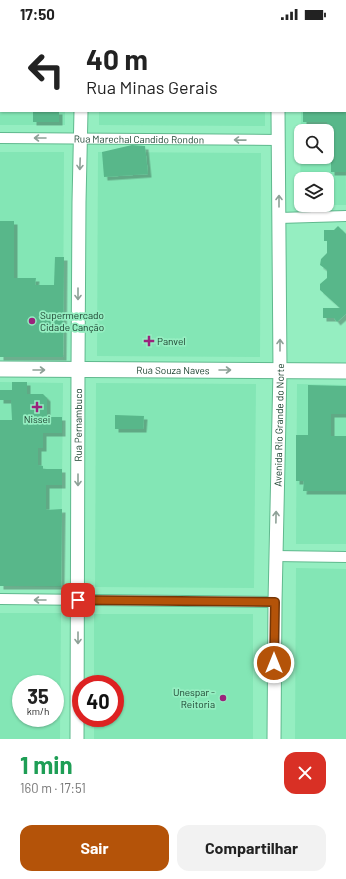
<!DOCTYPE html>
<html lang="pt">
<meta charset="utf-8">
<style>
body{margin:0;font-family:Barlow,sans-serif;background:#f2f2f2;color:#222;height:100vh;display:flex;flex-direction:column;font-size:15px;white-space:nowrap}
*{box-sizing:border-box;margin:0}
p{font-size:13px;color:#767676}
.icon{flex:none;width:22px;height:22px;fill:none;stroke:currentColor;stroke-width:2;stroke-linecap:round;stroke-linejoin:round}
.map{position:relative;height:711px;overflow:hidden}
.panel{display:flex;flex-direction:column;background:#fff;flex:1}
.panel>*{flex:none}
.hud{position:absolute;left:0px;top:0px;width:346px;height:84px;box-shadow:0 1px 3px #0004;background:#fff;color:#222;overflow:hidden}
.fabs{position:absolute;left:294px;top:96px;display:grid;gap:8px}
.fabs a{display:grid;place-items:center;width:40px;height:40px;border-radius:8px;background:#fff;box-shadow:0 1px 3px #0004;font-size:20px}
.speed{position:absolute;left:12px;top:647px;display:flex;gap:8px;font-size:20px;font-weight:700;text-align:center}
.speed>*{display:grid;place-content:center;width:52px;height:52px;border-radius:50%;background:#fff;box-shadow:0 1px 3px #0004;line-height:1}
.speed small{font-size:10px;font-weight:400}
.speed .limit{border:6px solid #d22;background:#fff;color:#111}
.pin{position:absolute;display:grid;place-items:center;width:34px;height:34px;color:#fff;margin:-17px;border-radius:8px;box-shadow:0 2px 6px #0006}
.me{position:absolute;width:44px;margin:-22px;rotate:0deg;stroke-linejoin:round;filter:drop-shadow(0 0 3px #0008)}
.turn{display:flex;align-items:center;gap:14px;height:84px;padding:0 20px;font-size:18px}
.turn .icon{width:52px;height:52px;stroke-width:2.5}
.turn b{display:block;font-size:28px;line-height:34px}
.round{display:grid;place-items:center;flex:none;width:42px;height:42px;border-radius:12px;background:#f2f2f2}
.overview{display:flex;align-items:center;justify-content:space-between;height:68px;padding:0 20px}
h1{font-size:24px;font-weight:700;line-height:30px;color:#1e9e55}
.action{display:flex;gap:8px;margin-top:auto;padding:8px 20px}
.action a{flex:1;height:46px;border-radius:12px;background:#b45309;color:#fff;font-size:16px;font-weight:700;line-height:46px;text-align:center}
.action a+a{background:#f2f2f2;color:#222}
.status{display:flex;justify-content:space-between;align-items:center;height:28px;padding:0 20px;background:#fff;direction:ltr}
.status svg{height:11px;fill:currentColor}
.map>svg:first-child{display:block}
.built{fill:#83e6b5;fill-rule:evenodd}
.building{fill:#58b78a;filter:url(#shadow)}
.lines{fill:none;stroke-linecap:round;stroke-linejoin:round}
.minor-casing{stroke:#60b98e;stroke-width:12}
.tertiary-casing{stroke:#60b98e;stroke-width:15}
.secondary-casing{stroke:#60b98e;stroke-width:17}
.minor{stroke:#fff;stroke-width:10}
.tertiary{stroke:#fff;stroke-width:13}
.secondary{stroke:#fff;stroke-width:15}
.oneway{stroke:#8ea097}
.route-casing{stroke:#753606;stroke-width:10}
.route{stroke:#b45309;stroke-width:7}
.poi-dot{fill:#9b237c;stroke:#95eec1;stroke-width:1.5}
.labels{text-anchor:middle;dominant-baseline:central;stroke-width:3.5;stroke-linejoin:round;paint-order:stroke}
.street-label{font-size:10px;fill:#1c412f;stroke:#95eec1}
.poi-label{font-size:10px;fill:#1c412f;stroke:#95eec1;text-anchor:start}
</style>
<div class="status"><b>17:50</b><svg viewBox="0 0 49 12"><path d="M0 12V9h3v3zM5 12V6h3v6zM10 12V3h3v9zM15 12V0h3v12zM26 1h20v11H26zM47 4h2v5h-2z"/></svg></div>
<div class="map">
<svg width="346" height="711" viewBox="0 0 346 711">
<defs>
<filter id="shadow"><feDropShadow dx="3.5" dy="3.5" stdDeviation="0" flood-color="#0004"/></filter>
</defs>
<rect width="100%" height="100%" fill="#95eec1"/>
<!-- built -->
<g class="built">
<polygon points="0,0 66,0 1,1 1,83 65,83 65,97 0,97"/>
<polygon points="100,0 266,0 100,1"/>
<path d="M345,67l1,110h-33h14v-26h-26v26h-1l1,-94h44zM301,103h26v26h-26z"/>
<polygon points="99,83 265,83 265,98 99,97"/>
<polygon points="0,124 64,124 63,328 0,327"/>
<polygon points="98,124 261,125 260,329 97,328"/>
<polygon points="0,354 63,355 61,559 0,558"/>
<polygon points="96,355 256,356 254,560 95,559"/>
<polygon points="297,356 346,357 346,516 296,516"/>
<polygon points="296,540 346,541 346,711 295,711"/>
<path d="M0,585h61l-1,126h-60zM21,656h34v34h-34z"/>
<polygon points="94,586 253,586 253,711 94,711 94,690 115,690 115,656 94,656"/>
</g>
<!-- building -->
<g class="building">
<rect x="33" y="83" width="26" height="11"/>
<polygon points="303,83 346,83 346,144 331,144 331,125 327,125 327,94 303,94"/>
<polygon points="132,117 145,118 148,146 104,149 102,124"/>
<polygon points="0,193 14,193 14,250 36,250 35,257 54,257 55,229 64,229 63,329 0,329"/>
<polygon points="338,198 346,206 346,286 337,294 334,290 323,290 323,280 340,280 320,262 320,256 327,250 327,242 320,237 321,231 327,225 327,213 324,213 324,202 334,202"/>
<polygon points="12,354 27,354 27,366 43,366 47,370 47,389 62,389 62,405 43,405 43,420 38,420 38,437 43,438 43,441 62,441 62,457 46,457 46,482 62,481 61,558 0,558 0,392 12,392 11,372 0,372 0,362 12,362"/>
<polygon points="308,357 346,358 346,386 331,386 331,408 346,408 346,463 303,463 304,453 296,453 296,407 308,407"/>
<polygon points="115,387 144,388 143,401 115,401"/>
</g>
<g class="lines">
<defs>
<g id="minor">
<polyline points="345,53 346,53"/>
<path id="s1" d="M0,110l279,2"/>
<polyline points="279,190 346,188"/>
<polyline points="275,528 346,529"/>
<polyline points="0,571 275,574"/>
</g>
<g id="tertiary">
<polyline points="82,1 82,0"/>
<polyline points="279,1 279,0"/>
<path id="s2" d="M77,711l1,-369 1,-168 2,-91"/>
<path id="s3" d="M274,711l1,-137 5,-232 -2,-259"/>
</g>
<g id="secondary">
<path id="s4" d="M0,341l346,2"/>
</g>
</defs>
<!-- minor casing -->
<use href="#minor" class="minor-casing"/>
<!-- tertiary casing -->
<use href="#tertiary" class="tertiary-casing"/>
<!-- secondary casing -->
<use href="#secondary" class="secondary-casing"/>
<!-- minor -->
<use href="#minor" class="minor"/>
<!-- tertiary -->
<use href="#tertiary" class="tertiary"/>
<!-- secondary -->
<use href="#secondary" class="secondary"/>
</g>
<!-- one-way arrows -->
<defs><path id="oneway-shaft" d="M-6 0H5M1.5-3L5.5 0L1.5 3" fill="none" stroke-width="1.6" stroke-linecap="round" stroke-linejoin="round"/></defs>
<g class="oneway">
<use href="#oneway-shaft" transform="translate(40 110) rotate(-180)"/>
<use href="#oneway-shaft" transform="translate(240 112) rotate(-179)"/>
<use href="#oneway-shaft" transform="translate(80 136) rotate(92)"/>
<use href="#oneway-shaft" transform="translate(279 173) rotate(-90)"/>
<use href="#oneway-shaft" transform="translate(78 266) rotate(90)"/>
<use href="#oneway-shaft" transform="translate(280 317) rotate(-90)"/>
<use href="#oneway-shaft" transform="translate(39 342)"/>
<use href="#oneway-shaft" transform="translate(225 342)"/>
<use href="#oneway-shaft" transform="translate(78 452) rotate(90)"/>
<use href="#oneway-shaft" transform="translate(276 489) rotate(-89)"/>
<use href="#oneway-shaft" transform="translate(40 572) rotate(-180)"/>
<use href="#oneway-shaft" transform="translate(78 610) rotate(90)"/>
</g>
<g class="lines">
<defs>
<polyline id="route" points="78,572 275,574 274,635"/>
</defs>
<!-- route casing -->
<use href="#route" class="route-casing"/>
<!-- route -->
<use href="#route" class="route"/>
</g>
<!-- markers -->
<g class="poi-dot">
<circle cx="32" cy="293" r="4"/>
<path d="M147 307h4v4h4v4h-4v4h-4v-4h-4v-4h4z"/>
<path d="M35 373h4v4h4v4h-4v4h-4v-4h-4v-4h4z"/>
<circle cx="223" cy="670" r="4"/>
</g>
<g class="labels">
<!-- street labels -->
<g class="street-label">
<text stroke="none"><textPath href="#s1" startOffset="139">Rua Marechal Candido Rondon</textPath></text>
<text stroke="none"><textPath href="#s4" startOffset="173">Rua Souza Naves</textPath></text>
<text stroke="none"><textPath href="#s2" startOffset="314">Rua Pernambuco</textPath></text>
<text stroke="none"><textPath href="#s3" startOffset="314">Avenida Rio Grande do Norte</textPath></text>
</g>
<!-- poi labels -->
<g class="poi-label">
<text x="40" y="287">Supermercado<tspan x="40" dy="12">Cidade Canção</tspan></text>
<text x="157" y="313">Panvel</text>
<text x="37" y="391" text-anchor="middle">Nissei</text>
<text x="215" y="664" text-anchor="end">Unespar -<tspan x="215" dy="12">Reitoria</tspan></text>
</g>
</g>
</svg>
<div class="fabs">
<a><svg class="icon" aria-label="search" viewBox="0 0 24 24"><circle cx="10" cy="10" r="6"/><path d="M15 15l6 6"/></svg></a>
<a><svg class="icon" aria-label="layers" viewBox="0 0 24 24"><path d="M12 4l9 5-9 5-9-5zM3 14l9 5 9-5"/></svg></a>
</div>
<div class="speed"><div>35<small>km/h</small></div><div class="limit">40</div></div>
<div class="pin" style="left:78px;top:572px;background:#d93025"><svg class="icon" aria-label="arrive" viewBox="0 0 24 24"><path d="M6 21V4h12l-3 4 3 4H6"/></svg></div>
<svg class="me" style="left:274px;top:635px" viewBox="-20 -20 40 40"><circle r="17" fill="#b45309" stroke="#fff" stroke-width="3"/><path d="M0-11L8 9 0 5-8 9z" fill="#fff"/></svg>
<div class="hud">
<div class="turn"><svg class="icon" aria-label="left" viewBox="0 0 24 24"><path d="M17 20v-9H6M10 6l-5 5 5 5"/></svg><div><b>40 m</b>Rua Minas Gerais</div></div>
</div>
</div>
<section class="panel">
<div class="overview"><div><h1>1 min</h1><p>160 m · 17:51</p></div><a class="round" style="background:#d93025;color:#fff"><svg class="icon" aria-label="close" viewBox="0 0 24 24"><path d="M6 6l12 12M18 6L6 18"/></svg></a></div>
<div class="action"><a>Sair</a><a>Compartilhar</a></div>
</section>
